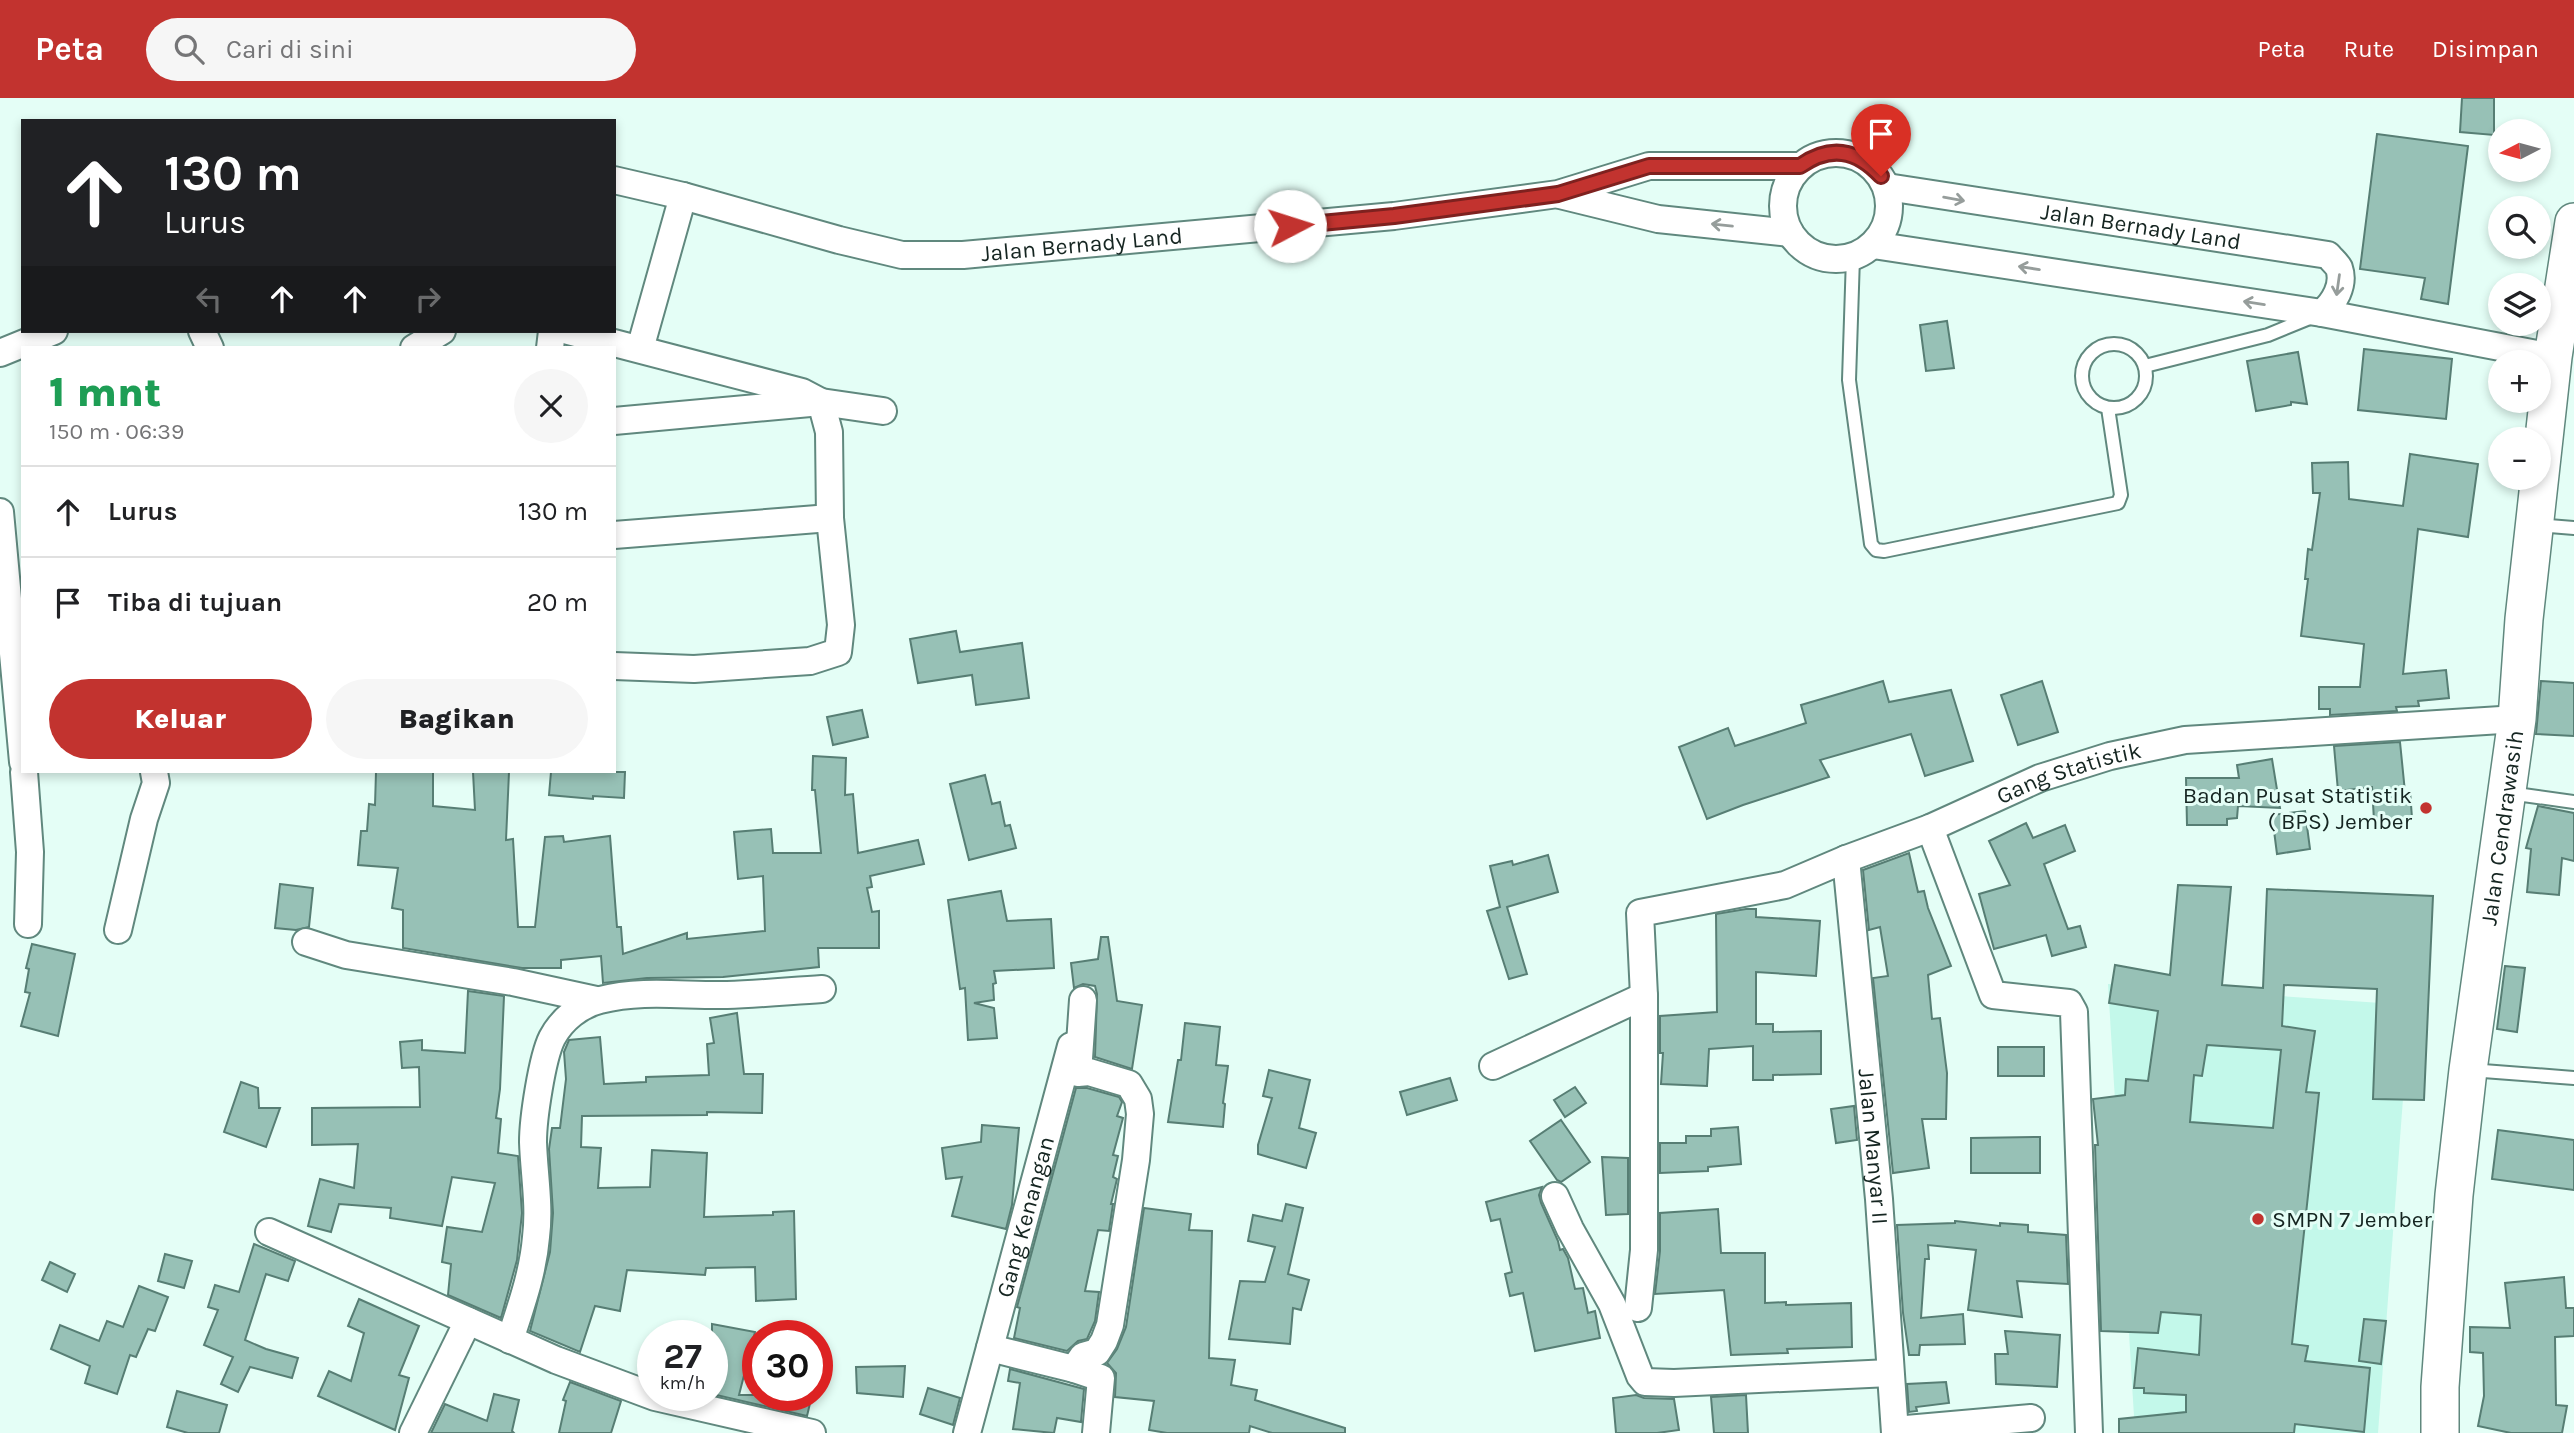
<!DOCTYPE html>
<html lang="id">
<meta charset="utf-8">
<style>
body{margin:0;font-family:Karla,sans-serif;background:#f6f6f6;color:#202124;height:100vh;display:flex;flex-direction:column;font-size:26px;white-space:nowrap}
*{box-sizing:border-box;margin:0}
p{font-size:23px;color:#757577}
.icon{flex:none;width:38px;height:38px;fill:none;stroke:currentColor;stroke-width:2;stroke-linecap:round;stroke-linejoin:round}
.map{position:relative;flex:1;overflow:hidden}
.details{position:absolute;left:21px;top:248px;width:595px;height:427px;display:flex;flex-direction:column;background:#fff;border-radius:0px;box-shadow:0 4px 10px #0003}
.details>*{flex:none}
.hud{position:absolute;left:21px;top:21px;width:595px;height:214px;border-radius:0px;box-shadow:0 4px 10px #0003;background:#202124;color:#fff;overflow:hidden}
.needle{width:46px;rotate:264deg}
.tools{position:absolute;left:2488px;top:21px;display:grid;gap:14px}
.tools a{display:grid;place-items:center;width:63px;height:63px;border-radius:50%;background:#fff;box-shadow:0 4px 10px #0003;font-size:35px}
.speed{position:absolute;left:637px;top:1222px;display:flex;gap:14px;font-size:35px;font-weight:700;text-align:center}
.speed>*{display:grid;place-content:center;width:91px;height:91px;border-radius:50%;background:#fff;box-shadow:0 4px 10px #0003;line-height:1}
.speed small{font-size:18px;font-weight:400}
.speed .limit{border:10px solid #d22;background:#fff;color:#111}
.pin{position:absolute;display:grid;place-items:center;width:60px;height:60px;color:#fff;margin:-72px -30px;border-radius:50% 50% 50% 0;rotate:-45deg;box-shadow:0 0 7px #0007}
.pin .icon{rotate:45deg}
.me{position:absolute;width:77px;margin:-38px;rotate:85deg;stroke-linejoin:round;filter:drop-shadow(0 0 5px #0008)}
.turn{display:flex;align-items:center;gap:24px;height:147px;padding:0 28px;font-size:32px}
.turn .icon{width:91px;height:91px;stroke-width:2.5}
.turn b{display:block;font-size:49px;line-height:60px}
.lanes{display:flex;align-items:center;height:66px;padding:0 28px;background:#0003;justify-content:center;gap:35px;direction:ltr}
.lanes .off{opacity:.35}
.round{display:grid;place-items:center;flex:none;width:74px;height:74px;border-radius:37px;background:#f6f6f6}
.summary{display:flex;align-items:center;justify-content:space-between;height:119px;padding:0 28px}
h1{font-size:42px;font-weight:800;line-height:52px;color:#1e9e55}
.cta{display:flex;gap:14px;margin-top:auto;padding:14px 28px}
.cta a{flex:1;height:80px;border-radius:42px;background:#c2332f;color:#fff;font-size:28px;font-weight:800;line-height:80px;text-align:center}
.cta a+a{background:#f6f6f6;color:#202124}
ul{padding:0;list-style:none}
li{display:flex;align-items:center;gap:21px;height:91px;padding:0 28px;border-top:2px solid #e0e0e0}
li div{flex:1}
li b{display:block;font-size:26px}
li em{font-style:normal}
header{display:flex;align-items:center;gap:42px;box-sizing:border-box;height:98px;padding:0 35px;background:#c2332f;color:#fff}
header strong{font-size:33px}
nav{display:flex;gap:38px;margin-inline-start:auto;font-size:24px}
.search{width:490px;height:63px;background:#f6f6f6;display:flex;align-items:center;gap:18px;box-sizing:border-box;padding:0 24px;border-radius:38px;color:#757577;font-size:26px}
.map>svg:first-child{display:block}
.built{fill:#c3f8ea}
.building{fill:#97c1b6;stroke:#577e74;stroke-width:2;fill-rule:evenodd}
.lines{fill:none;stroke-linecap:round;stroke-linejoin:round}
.service-casing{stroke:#60887e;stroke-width:16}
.minor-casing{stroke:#60887e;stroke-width:30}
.secondary-casing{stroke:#60887e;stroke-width:40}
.service{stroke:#fff;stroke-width:12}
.minor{stroke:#fff;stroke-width:26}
.secondary{stroke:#fff;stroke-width:37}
.oneway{stroke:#969d9b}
.route-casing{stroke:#7e211f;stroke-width:18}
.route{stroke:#c2332f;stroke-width:12}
.poi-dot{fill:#c2332f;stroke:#e4fef6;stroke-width:2.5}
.labels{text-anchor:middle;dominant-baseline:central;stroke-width:6;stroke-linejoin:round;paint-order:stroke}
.street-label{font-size:23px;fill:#152521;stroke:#e4fef6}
.poi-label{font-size:23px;fill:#152521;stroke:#e4fef6;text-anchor:end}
</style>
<header>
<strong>Peta</strong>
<div class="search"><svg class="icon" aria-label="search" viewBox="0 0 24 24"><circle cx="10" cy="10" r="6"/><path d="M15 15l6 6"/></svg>Cari di sini</div>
<nav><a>Peta</a><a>Rute</a><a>Disimpan</a></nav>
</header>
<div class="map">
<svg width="2574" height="1335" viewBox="0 0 2574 1335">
<rect width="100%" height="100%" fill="#e4fef6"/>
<!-- built -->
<polygon class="built" points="2108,886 2410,907 2378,1335 2135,1335"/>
<!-- building -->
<g class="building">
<polygon points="2462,0 2494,0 2494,37 2460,34"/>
<polygon points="2377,36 2468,48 2448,206 2421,201 2425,180 2360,171"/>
<polygon points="1947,223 1954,270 1926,273 1920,227"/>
<polygon points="2364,251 2452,261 2446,321 2358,312"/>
<polygon points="2298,254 2307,306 2291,304 2291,307 2256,313 2247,263"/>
<polygon points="2410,356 2478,366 2468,439 2418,431 2403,576 2446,572 2449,600 2418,603 2419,608 2396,609 2397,613 2330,617 2330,611 2319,611 2319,589 2360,589 2364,546 2301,538 2308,481 2305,481 2308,451 2312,452 2320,395 2313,395 2312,365 2348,364 2349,401 2403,408"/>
<polygon points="956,533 960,554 1022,545 1029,600 976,607 972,577 918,585 910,541"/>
<polygon points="1883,583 1889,604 1951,592 1973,663 1925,678 1911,636 1820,662 1829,679 1743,707 1707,721 1679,649 1728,630 1735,648 1806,625 1801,607"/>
<polygon points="2042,583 2058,634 2018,647 2001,597"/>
<polygon points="2541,583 2574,585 2574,638 2536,636"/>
<polygon points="862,612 868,639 833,647 827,619"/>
<polygon points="2400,644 2405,694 2410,693 2412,720 2374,722 2372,689 2338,693 2334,648"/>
<polygon points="813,658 846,660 845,697 853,696 858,755 918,742 924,766 870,778 872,789 867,790 872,814 879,813 879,850 818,850 819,869 723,879 647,880 603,885 601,858 561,862 561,870 522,870 403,850 403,812 392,810 398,770 358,767 361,733 367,733 369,706 375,707 376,674 433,674 433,708 475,712 473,674 509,674 506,742 513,741 518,829 535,829 545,739 563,738 564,744 610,738 617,829 621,829 623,856 687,835 687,841 765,833 763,778 738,781 734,734 771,731 773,755 821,755 815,692 812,692"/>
<polygon points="2272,661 2280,710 2238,708 2237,720 2227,721 2227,727 2187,727 2186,680 2239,680 2237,667"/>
<polygon points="551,674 625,674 624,700 593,698 593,701 549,697"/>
<polygon points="985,677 992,706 1000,704 1005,728 1010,727 1016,750 969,762 950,686"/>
<polygon points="2538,708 2574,715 2574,763 2562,760 2559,797 2527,794 2531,751 2526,750"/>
<polygon points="2305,713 2310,751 2277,756 2272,717"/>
<polygon points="2026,725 2033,740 2065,727 2075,753 2044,766 2068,831 2080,828 2086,849 2052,858 2046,837 1994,851 1979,796 2010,787 1989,743"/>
<polygon points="1909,755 1918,794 1924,793 1928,810 1951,868 1928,877 1932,921 1940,920 1947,975 1946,1021 1922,1021 1929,1070 1893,1075 1873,880 1888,878 1880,829 1869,832 1863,772"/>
<polygon points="1548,757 1558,794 1507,809 1527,876 1509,881 1487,813 1500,809 1490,768 1512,763 1513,767"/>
<polygon points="280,786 313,790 309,829 296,832 275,830"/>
<path d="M2178,787l53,2 -9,98 41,3 4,-99 166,7 -9,204 -51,-1 4,-110 -93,-4 -2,41 33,5 -9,61 13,1 -27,251 16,2 -3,15 65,7 -6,64 -69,-8 -1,9h-175v-14l67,-7v-17l-42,-2v-5h-10l4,-40 61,7 2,-40 -40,-3 -3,21 -57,-2 -6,-186h3l-5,-46 32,-4 1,-16 22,2 10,-70 -49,-8 6,-38 55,10zM2207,947l74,5 -8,78 -83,-6 4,-47 8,1z"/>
<polygon points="1001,793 1007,823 1051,821 1054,870 994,873 996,885 993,886 994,902 974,905 994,910 997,940 968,942 965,890 960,891 948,802"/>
<polygon points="1746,811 1756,811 1756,819 1820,823 1816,878 1756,874 1756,926 1773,926 1773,934 1821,933 1821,976 1773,977 1773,982 1753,982 1753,948 1709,951 1707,988 1661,986 1663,955 1660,955 1660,918 1717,914 1716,816"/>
<polygon points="1101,839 1108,839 1117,903 1142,907 1132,971 1095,959 1097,896 1095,888 1083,886 1074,890 1071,865 1098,861"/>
<polygon points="32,846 75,856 58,938 21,928 30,895 25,894 29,871 26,870"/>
<polygon points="2505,868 2525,870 2517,934 2497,931"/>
<polygon points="468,893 504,898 500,991 496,1020 501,1021 498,1055 518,1058 522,1115 517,1162 501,1220 448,1197 451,1166 442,1164 447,1129 482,1134 495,1085 452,1079 442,1128 390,1120 391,1110 339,1106 331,1134 308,1128 320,1081 354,1090 358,1046 312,1047 312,1010 420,1009 419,969 402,970 400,944 422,942 422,952 465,955"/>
<polygon points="737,915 744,976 763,976 762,1015 707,1014 707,1017 582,1018 581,1049 601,1050 598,1090 650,1089 652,1052 707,1055 704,1119 773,1117 773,1114 794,1113 796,1201 756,1203 755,1169 706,1170 705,1177 627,1172 620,1213 595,1208 580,1254 530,1233 550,1154 553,1115 549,1051 552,1030 560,1030 566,981 564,954 569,942 600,939 604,986 646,984 646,979 709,977 707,946 714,945 710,920"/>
<polygon points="1185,925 1220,929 1216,967 1228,968 1223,1005 1225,1006 1223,1029 1168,1024 1178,962 1181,962"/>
<rect x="1998" y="949" width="46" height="29"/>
<polygon points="1269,972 1310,982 1299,1030 1316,1035 1306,1070 1258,1056 1258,1047 1272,1000 1263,998"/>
<polygon points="1450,980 1457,1002 1407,1017 1400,994"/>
<polygon points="241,984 258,990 259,1010 280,1010 266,1049 224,1034"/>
<polygon points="1575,989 1586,1005 1565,1019 1554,1002"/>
<polygon points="1076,990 1087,990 1119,999 1122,1004 1117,1018 1123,1020 1113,1057 1118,1058 1113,1079 1117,1081 1111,1106 1113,1106 1109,1133 1098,1132 1085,1193 1099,1194 1095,1223 1087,1241 1078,1243 1067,1253 1014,1240 1020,1210 1017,1209"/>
<polygon points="1854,1008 1857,1042 1836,1045 1831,1011"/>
<polygon points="1561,1022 1590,1064 1561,1084 1557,1082 1530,1043"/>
<polygon points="982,1027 1019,1030 1012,1107 1006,1131 952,1118 962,1079 946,1081 942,1050 981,1044"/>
<polygon points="1738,1029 1741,1066 1708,1069 1708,1073 1660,1075 1660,1045 1686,1045 1686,1038 1711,1038 1711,1031"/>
<polygon points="2498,1032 2574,1042 2574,1092 2492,1081"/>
<polygon points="2040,1039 2040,1075 1971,1075 1971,1040"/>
<polygon points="1602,1059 1628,1060 1628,1116 1606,1117"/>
<polygon points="1542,1089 1539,1097 1541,1105 1558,1143 1560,1152 1563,1151 1568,1160 1575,1191 1583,1190 1588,1215 1595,1213 1600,1240 1535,1253 1523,1195 1510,1198 1505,1176 1512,1174 1500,1121 1491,1123 1486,1104"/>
<polygon points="1286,1106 1303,1110 1288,1176 1309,1182 1301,1212 1293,1210 1290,1246 1229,1241 1240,1183 1265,1184 1275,1149 1248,1143 1253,1117 1282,1123"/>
<polygon points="1144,1110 1191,1116 1189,1132 1212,1133 1209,1260 1235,1262 1231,1287 1257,1292 1255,1302 1345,1330 1345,1335 1272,1335 1250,1328 1249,1335 1167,1335 1149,1332 1154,1303 1115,1299 1116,1275 1107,1265 1117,1251 1126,1229"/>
<polygon points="1718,1111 1721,1155 1765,1155 1765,1205 1786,1204 1786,1207 1851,1205 1852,1249 1787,1251 1788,1255 1731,1257 1724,1192 1655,1196 1660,1153 1660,1115"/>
<polygon points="1955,1123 2000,1128 2000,1125 2028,1127 2028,1134 2066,1137 2068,1186 2017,1183 2022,1219 1968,1212 1976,1152 1928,1147 1929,1161 1925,1161 1921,1220 1963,1216 1965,1246 1920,1247 1919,1257 1909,1257 1903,1215 1897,1127 1955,1125"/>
<polygon points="254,1146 295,1163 288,1183 266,1176 245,1242 266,1251 298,1260 292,1280 250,1269 238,1294 221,1286 233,1259 204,1247 218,1212 208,1209 215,1187 239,1194"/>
<polygon points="165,1156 192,1163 184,1190 158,1183"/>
<polygon points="50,1164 75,1176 67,1194 42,1182"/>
<polygon points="2564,1179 2566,1210 2574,1210 2574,1238 2555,1239 2556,1307 2567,1308 2562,1335 2511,1335 2478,1328 2484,1298 2483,1255 2470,1254 2470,1229 2510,1230 2505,1185"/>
<polygon points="139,1188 168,1199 155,1233 148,1231 136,1259 130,1257 117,1296 85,1285 90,1268 51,1251 60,1227 99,1243 107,1223 123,1229"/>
<polygon points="359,1201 419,1228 399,1277 409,1280 395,1332 318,1298 329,1273 351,1283 364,1235 348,1228"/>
<polygon points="2364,1221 2386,1223 2381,1266 2359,1263"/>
<polygon points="712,1226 755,1234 739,1297 812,1297 807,1318 712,1296"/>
<polygon points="2005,1233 2060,1237 2057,1289 1996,1286 1995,1256 2008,1256"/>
<polygon points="905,1268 903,1299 857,1295 856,1269"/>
<polygon points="1010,1271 1084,1291 1081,1324 1057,1320 1054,1335 1013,1331 1020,1285 1008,1283"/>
<polygon points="570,1284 621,1303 611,1335 559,1335 566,1303 563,1302"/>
<polygon points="1946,1284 1949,1305 1916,1309 1917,1313 1909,1314 1907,1286"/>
<polygon points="928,1290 960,1300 953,1327 920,1316"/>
<polygon points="177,1293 227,1307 219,1335 188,1335 167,1329"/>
<polygon points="494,1296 519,1302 512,1333 514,1335 431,1335 445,1306 487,1323"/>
<polygon points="1636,1297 1644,1300 1674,1301 1679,1332 1657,1335 1616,1335 1613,1300"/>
<polygon points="1746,1297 1748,1335 1714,1335 1711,1299"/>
</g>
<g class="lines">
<defs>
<g id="service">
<polyline points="1853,159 1849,282 1871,446 1876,452 1884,453 2118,405 2121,397 2108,310"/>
<circle cx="2114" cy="278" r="32"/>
<polyline points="2145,268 2268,237 2312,219"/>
<polyline points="2536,427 2574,430"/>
<polyline points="2509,695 2574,704"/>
<polyline points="2470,972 2574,980"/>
</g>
<g id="minor">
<circle cx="1836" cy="108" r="53"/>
<path id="s1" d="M614,82l69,16 156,44 63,15h61l431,-39 164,-22 91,-28h151"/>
<path id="s2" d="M1887,89l441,68c3,4 9,9 11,13 6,17 -5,35 -17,45"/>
<polyline points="1560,97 1658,121 1790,135"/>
<polyline points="1873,147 2322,215 2553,259"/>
<polyline points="202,233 210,250"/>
<polyline points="568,233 802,294 821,304 829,334 830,420 841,527 838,554 810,563 694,571 614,568"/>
<polyline points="414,250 442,233"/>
<polyline points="550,250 552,233"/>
<polyline points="640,251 683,98"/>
<polyline points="0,255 54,233"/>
<polyline points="614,323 821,304 883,313"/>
<polyline points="0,414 23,664"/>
<polyline points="614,437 830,420"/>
<polyline points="24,674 30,754 28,826"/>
<polyline points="1930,730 1993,897 2069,905 2074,914 2089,1335"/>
<path id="s3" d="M1846,761l33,340 16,234"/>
<polyline points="118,832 144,721 156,685 154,674"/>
<polyline points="306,844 346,857 513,884 596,902"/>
<polyline points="1083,902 1078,975 1089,974 1129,986 1138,1001 1140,1016 1136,1062 1110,1227 1104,1243 1097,1254 1083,1258 1074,1271 1101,1280 1096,1335"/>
<polyline points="1493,968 1644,898"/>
<polyline points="1555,1098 1570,1131 1612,1206 1640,1278 1645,1284 1674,1285 1890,1275"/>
<polyline points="269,1134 556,1262 655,1299 812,1335"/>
<path id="s4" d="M1638,1210l6,-58v-254l-4,-83 145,-28 61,-26 84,-31 110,-50 70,-22 75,-16 332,-21"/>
<path d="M510,1242c11,-34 23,-67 26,-103 4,-32 -2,-63 -3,-95 0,-23 9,-84 19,-104 10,-19 28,-33 48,-38 43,-11 84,-4 127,-5 31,-1 63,-4 95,-6"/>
<polyline points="990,1250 1074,1271"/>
<polyline points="1895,1332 2031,1320"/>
<polyline points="413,1335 468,1223"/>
<path id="s5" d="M967,1335l104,-387"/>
</g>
<g id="secondary">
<path id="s6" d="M2440,1335v-46l14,-192 14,-125 49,-351 7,-100 29,-262 21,-135"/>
</g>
</defs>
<!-- service casing -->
<use href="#service" class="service-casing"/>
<!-- minor casing -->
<use href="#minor" class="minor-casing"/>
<!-- secondary casing -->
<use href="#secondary" class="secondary-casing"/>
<!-- service -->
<use href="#service" class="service"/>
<!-- minor -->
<use href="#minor" class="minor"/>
<!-- secondary -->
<use href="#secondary" class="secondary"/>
</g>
<!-- one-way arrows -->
<defs><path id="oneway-shaft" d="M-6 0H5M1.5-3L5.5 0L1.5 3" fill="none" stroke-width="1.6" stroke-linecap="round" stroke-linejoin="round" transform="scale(1.75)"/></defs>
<g class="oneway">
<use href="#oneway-shaft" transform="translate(1954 101) rotate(10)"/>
<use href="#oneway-shaft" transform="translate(1722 127) rotate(-174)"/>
<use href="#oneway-shaft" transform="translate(2029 170) rotate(-171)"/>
<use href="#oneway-shaft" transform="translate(2338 187) rotate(98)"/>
<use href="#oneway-shaft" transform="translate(2254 205) rotate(-171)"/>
</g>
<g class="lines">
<defs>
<path id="route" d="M1290,128l104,-10 164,-22 91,-28h151c30,-21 56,-17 81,10"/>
</defs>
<!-- route casing -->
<use href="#route" class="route-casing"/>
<!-- route -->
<use href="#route" class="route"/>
</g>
<!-- markers -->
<g class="poi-dot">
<circle cx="2426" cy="710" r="7"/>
<circle cx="2258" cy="1121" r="7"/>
</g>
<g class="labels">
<!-- street labels -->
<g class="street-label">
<text stroke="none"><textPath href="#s2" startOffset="257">Jalan Bernady Land</textPath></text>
<text stroke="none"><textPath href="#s1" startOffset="478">Jalan Bernady Land</textPath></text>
<text stroke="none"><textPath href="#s4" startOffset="849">Gang Statistik</textPath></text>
<text stroke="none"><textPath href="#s6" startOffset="609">Jalan Cendrawasih</textPath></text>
<text stroke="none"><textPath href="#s3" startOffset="289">Jalan Manyar II</textPath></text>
<text stroke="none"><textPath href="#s5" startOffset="224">Gang Kenangan</textPath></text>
</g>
<!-- poi labels -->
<g class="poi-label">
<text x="2412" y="697">Badan Pusat Statistik<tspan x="2412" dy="26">( BPS) Jember</tspan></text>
<text x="2272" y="1121" text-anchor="start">SMPN 7 Jember</text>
</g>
</g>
</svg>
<div class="tools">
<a><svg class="needle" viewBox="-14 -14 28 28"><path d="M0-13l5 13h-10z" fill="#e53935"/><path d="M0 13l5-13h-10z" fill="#757577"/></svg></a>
<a><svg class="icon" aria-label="search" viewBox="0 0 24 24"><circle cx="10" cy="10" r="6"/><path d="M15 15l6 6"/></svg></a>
<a><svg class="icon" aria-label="layers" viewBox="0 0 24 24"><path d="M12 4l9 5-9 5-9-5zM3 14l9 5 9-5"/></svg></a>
<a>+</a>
<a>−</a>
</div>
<div class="speed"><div>27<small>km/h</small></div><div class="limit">30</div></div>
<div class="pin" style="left:1881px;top:78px;background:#d93025"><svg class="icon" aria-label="arrive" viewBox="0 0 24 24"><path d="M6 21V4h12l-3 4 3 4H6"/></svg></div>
<svg class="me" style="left:1290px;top:128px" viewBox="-20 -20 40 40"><circle r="19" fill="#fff"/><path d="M0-13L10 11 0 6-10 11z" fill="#c2332f"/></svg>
<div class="hud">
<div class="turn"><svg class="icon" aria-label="ahead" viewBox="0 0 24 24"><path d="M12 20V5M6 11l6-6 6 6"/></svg><div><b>130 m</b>Lurus</div></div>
<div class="lanes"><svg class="icon off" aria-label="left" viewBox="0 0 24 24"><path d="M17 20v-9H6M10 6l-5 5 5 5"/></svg><svg class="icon" aria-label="ahead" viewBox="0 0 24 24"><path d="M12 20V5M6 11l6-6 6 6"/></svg><svg class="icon" aria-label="ahead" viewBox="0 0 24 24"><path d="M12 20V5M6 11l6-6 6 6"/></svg><svg class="icon off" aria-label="right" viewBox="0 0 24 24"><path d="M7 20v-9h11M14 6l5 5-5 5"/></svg></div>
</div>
<section class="details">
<div class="summary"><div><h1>1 mnt</h1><p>150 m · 06:39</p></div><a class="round"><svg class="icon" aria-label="close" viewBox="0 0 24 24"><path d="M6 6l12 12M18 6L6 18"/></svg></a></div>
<ul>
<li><svg class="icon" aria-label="ahead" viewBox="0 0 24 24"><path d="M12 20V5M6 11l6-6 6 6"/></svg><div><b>Lurus</b></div><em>130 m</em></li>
<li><svg class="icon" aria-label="arrive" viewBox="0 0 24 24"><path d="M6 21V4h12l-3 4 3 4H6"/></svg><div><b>Tiba di tujuan</b></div><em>20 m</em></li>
</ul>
<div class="cta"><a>Keluar</a><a>Bagikan</a></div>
</section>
</div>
